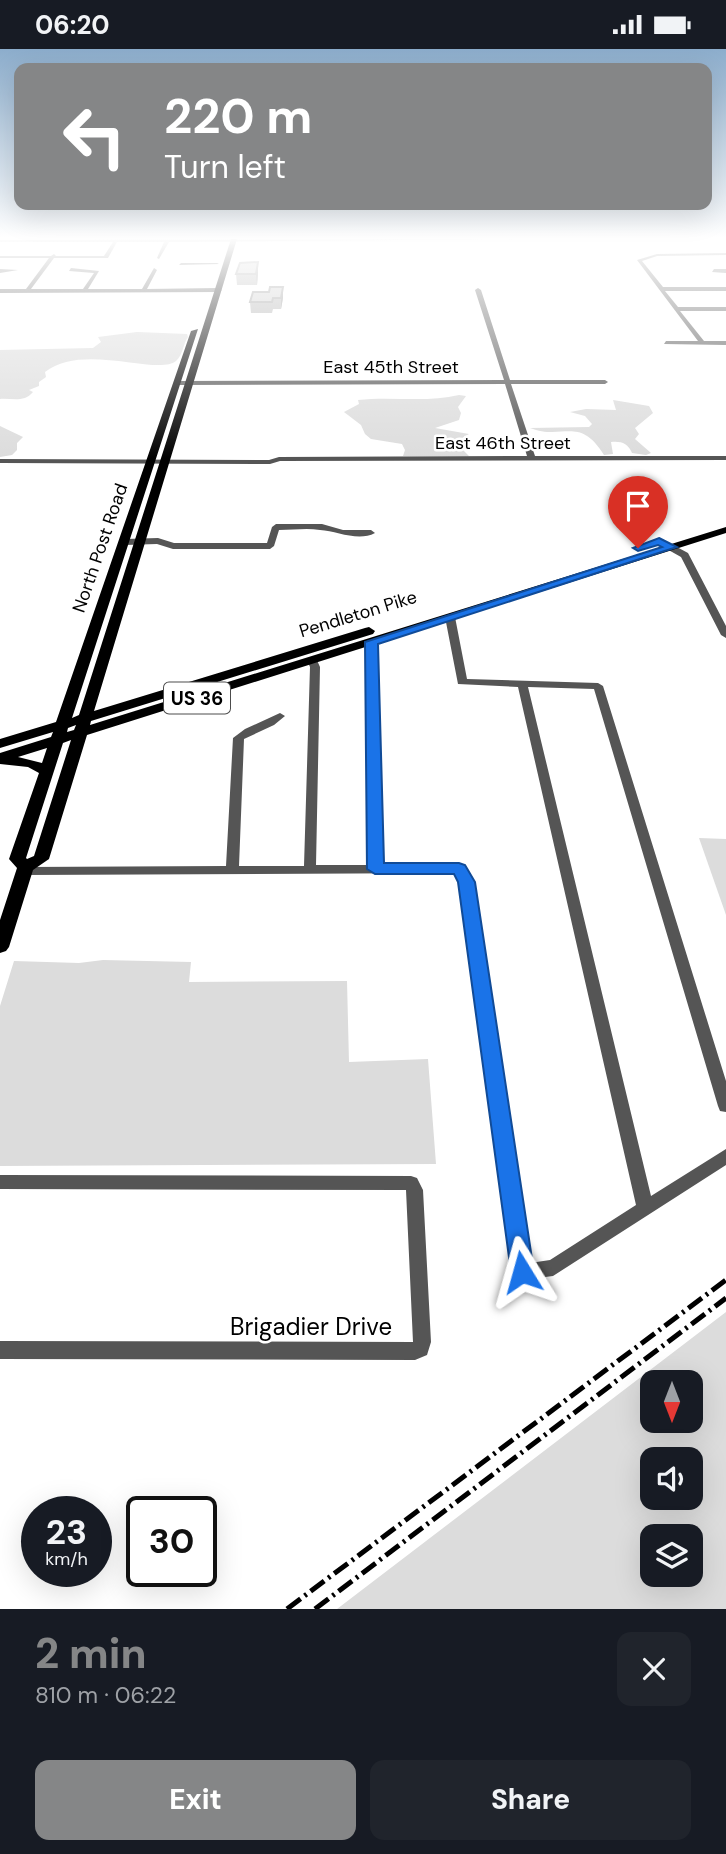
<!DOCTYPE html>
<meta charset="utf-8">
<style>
body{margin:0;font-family:"DM Sans",sans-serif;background:#20242c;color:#f1f3f6;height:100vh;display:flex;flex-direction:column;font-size:26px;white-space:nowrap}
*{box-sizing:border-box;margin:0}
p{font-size:23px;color:#9ea1a6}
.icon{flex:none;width:38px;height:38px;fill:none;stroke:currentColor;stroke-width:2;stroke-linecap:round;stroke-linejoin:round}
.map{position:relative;height:1560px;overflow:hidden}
.drawer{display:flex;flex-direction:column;background:#171b24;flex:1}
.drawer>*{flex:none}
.hud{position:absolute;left:14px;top:14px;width:698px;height:147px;border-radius:14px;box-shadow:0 7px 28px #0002;background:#858687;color:#fff;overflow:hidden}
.needle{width:46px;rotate:180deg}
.fabs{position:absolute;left:640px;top:1321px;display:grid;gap:14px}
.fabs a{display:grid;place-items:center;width:63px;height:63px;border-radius:14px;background:#171b24;box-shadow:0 7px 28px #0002;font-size:35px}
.speed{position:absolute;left:21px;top:1447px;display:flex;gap:14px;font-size:35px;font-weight:700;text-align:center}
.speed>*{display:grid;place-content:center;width:91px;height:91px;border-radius:50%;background:#171b24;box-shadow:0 7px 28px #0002;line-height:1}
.speed small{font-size:18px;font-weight:400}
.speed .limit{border:4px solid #111;border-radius:10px;background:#fff;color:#111}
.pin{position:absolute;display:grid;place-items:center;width:60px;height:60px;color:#fff;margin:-72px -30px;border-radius:50% 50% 50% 0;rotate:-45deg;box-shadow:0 0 7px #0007}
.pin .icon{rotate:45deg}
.me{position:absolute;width:77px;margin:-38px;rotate:352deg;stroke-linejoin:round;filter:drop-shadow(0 0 5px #0008)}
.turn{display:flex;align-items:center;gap:24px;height:147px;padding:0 35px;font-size:32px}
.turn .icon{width:91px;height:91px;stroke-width:2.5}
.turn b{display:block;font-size:49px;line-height:60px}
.round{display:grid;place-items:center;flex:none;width:74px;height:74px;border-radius:14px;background:#20242c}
.overview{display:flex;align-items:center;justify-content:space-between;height:119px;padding:0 35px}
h1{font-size:42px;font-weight:800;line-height:52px;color:#858687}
.primary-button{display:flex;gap:14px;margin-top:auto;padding:14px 35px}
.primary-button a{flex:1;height:80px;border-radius:14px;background:#858687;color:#fff;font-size:28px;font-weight:800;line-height:80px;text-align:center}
.primary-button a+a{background:#20242c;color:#f1f3f6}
.status{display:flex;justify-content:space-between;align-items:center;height:49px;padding:0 35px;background:#171b24;direction:ltr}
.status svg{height:19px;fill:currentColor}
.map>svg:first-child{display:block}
.green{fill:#dcdcdc;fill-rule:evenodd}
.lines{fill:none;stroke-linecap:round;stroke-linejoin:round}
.minor{fill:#555;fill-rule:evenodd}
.major{fill:#000;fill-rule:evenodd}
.rail{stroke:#000;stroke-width:5;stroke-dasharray:17 5 2.5 5;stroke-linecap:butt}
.wall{fill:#a9a9a9}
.shaded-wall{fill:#898989}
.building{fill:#c4c4c4;stroke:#898989;stroke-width:2}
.route{fill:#1a73e8;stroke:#114b97;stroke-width:2}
.labels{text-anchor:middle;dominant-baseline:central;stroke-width:5;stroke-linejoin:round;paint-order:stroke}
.far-street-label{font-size:18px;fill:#000;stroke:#fff}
.shield{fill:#fff;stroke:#4c4c4c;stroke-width:2}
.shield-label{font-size:19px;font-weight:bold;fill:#000}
.near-street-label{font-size:24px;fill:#000;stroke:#fff}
</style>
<div class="status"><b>06:20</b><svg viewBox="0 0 49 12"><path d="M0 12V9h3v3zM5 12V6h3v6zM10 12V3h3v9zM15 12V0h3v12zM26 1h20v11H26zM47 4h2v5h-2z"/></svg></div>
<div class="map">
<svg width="726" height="1560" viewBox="0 0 726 1560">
<rect width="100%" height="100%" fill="#fff"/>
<!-- green -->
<g class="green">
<path d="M137,283l50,2 1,3c-5,7 -5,18 -12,24 -18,15 -94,-19 -131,11l1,5 -7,5v4l-10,4 4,2c-9,11 -21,6 -33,7v-49l93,-2 8,-6 -3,-5z"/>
<path d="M459,346l7,1 -8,11 3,6 -2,7 -24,8 34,6 -14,8 14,14h-66l2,-6 -3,-6 -31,-5 -6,-5 -4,-9 -17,-13 15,-8 -1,-4c33,-4 68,3 101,-5z"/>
<path d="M613,351l36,6 4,7 -18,15 4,6 -4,5 16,14 -5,2 -14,-2c-4,-10 -11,-12 -21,-11l2,12 -9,1c-25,-40 -41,-14 -74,-27l59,-1 3,-3 -7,-8 -15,-4 16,-3 30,1z"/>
<polygon points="0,377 23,388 17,394 17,401 12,406 0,408"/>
<polygon points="699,789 726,790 726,866"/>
<polygon points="103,911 191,913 189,933 347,932 349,1013 428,1010 436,1115 0,1117 0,957 14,912 79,914"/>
<path d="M726,1263v297h-389zM653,1334h38v38h-38zM653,1410h38v39h-38zM653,1488h38v38h-38z"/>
</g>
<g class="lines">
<!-- minor -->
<g class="minor">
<polygon points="524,190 169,193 159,210 157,209 164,193 117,193 108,209 54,209 31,240 83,240 94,224 69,222 71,219 99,222 88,240 142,240 154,219 157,221 147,240 219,239 222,241 219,243 0,244 0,240 26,240 49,209 0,209 0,207 51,207 54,205 56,207 104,207 113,193 0,193 0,191"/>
<polygon points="726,204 726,206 657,207 642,212 663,238 726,238 726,242 665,242 678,258 726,258 726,262 680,262 704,292 726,292 726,296 664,295 666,292 698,292 637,211 657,205"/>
<polygon points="181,214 217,214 219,215 179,216"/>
<polygon points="0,220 18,221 0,224"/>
<polygon points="714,220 726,220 726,224 712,223"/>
<polygon points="478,239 481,241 510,331 605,331 608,333 605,335 511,335 535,407 726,407 726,411 280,412 270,415 0,414 0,410 269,411 279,408 527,407 505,335 178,336 175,334 178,332 504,331 475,241"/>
<path d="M276,475h46l21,6h28l4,3c-17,9 -38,-2 -55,-3 -13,-2 -27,0 -41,0l-5,16 -4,3h-97l-16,-5 -32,1 -4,-3 4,-3 33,-1 16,5h93l5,-16z"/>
<polygon points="656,490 662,490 688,504 726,577 726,589 721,586 681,508 656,494"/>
<polygon points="450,565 455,568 467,630 598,634 603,637 726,1032 726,1063 720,1062 718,1057 594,640 528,638 651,1147 726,1100 726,1116 553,1227 522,1231 516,1229 513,1223 461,833 455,824 25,826 19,822 25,818 226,817 233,689 245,680 280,664 285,667 274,676 244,690 239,817 304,817 310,618 307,611 312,608 316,609 320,618 316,816 369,816 367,593 372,590 375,591 381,816 459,816 464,817 473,833 530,1214 550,1211 636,1156 518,638 458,635 445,568"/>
<polygon points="0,1126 411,1127 417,1129 423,1141 431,1293 427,1306 415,1311 0,1310 0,1292 413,1293 406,1141 0,1140"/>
</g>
<!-- major -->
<path class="major" d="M231,190h6l-143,472 271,-83 4,-1 6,4 -2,3 -282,87 -1,4 636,-198v6l-639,202 -38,124 -16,11 -24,77 -3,4 -6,2v-33l17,-52 -8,-9 30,-86 -11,-6 -28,-3v-11l51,-16 2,-5 -53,16v-9l56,-17 135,-391 7,-2 -126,389 7,-3zM76,676l-2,5 -7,2 1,-4zM71,691l-37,116 -7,3 -1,-1 37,-115zM47,699l-5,15 -24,-6z"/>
<!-- rail -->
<g class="rail">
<polyline points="287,1560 726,1231"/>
<polyline points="315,1560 726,1249"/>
</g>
</g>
<!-- wall -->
<g class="wall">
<polygon points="258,224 257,236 237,236 236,225"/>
<polygon points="269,243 283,249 281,260 273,260 272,264 251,264 250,253"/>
</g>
<!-- shaded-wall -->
<g class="shaded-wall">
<polygon points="258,213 258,224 257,236 256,225"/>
<polygon points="283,238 283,249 281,260 281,249"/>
</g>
<!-- building -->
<g class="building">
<polygon points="258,213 256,225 236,225 240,214"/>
<polygon points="270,238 283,238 281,249 273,249 272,253 250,253 253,243 269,243"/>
</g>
<!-- sky -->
<linearGradient id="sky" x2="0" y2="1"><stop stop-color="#8cadcc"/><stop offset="0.46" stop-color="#fff"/><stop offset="1" stop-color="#fff" stop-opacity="0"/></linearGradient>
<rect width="726" height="409" fill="url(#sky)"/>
<!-- route -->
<polygon class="route" points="659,489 677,498 378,595 384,814 459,814 465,816 475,833 534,1223 531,1230 522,1233 514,1230 511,1223 458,833 454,825 375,825 367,820 365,593 662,498 658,496 638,502 633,499"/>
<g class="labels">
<!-- far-street labels -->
<g class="far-street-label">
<text x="391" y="318">East 45th Street</text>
<text x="503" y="394">East 46th Street</text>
<text transform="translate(100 499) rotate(-71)">North Post Road</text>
<text transform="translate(358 565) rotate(-17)">Pendleton Pike</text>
</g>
<!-- shield labels -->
<rect class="shield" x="164" y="633.5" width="66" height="31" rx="5"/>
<g class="shield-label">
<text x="197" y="649">US 36</text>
</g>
<!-- near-street labels -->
<g class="near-street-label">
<text x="311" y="1277">Brigadier Drive</text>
</g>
</g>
</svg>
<div class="fabs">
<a><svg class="needle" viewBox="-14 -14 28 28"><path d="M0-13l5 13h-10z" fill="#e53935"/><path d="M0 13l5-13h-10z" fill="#9ea1a6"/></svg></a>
<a><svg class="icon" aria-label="sound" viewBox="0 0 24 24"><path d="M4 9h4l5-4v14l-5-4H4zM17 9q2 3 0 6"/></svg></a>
<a><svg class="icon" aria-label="layers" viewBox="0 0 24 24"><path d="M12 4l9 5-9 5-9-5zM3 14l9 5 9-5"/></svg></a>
</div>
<div class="speed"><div>23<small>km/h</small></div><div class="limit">30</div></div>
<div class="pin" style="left:638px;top:499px;background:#d93025"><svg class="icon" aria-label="arrive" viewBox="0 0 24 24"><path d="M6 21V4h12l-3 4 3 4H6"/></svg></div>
<svg class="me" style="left:522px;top:1223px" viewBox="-20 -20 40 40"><path d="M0-17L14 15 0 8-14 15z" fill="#1a73e8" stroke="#fff" stroke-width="4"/></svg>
<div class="hud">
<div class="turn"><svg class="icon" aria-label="left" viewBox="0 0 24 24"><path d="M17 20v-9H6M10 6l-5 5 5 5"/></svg><div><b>220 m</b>Turn left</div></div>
</div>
</div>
<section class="drawer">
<div class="overview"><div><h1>2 min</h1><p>810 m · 06:22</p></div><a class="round"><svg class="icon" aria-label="close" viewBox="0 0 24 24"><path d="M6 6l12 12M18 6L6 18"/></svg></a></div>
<div class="primary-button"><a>Exit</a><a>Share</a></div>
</section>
